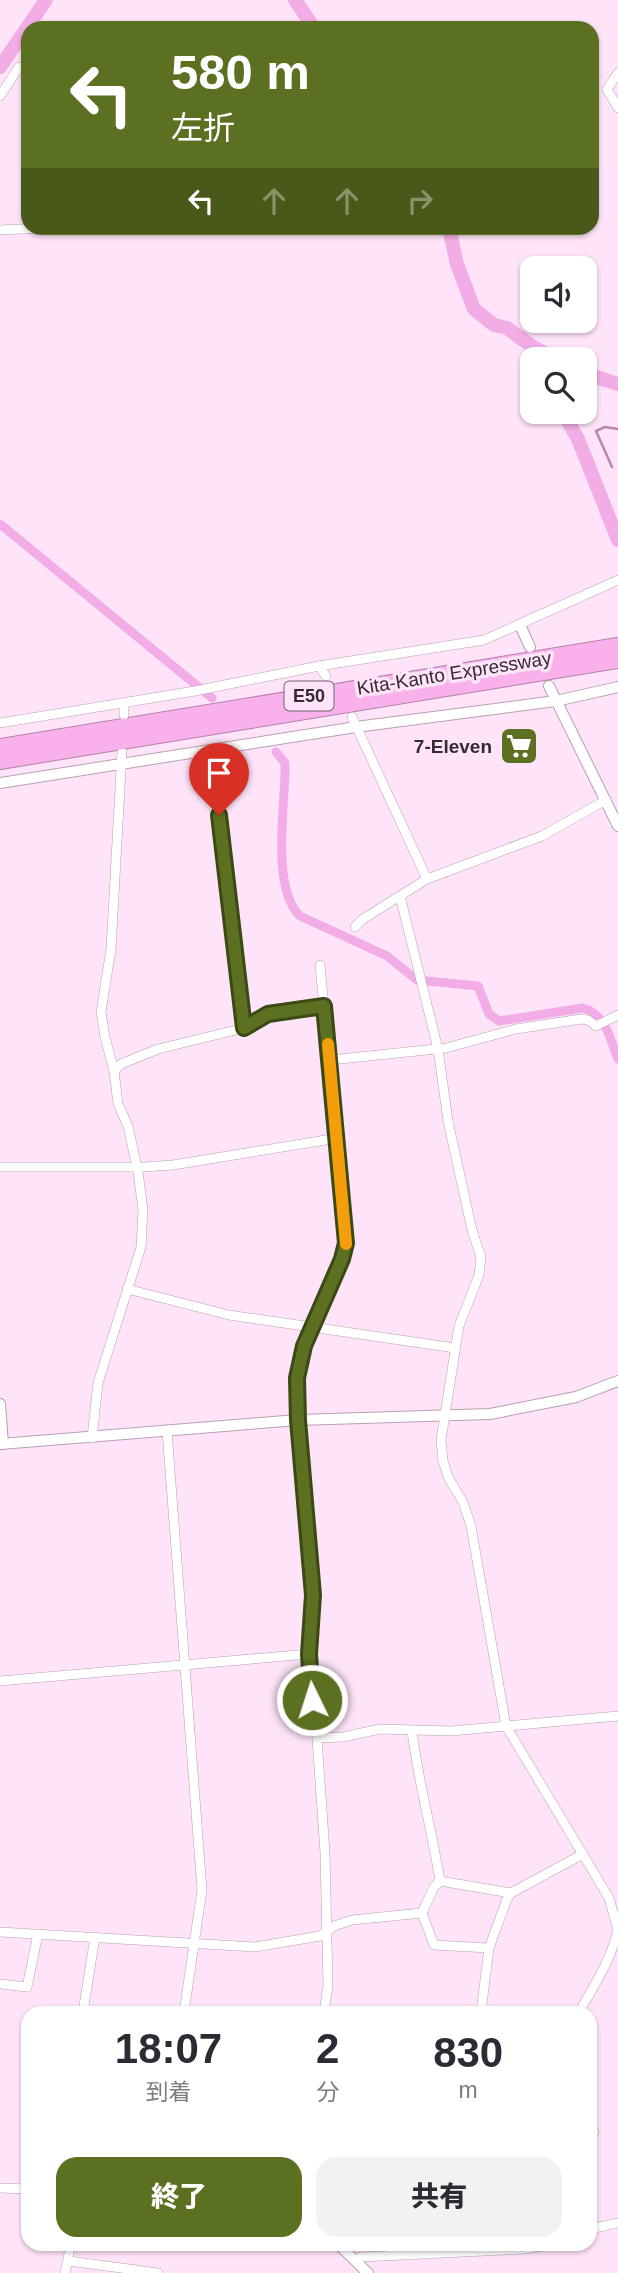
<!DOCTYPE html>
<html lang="ja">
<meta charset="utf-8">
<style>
body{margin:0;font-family:Arial,"Noto Sans JP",sans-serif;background:#f2f2f3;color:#2b2b33;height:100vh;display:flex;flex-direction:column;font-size:26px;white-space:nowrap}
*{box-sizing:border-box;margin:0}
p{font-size:23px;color:#7c7c81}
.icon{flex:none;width:38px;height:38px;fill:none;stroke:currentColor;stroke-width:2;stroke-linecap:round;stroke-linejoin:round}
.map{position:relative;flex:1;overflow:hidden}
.sheet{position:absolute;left:21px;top:2006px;width:576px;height:245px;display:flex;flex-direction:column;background:#fff;border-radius:21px;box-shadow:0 2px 5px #0004}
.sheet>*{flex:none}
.guide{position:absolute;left:21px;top:21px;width:578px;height:214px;border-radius:21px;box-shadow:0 2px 5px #0004;background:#5b7020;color:#fff;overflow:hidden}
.tools{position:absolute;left:520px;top:256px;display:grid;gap:14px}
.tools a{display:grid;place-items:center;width:77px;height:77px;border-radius:14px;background:#fff;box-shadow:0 2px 5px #0004;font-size:35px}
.pin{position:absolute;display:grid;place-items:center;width:60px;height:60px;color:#fff;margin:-72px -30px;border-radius:50% 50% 50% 0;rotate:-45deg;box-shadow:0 0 7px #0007}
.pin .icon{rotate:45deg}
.me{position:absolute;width:77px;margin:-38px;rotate:356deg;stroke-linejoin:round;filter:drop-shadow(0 0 5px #0008)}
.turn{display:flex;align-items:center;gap:24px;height:147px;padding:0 35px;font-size:32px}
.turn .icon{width:91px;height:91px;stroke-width:2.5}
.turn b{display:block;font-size:49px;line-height:60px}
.lanes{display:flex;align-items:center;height:66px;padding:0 35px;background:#0003;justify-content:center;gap:35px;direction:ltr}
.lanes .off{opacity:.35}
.eta{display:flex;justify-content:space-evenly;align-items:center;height:119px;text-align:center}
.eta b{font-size:42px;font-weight:800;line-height:49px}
.primary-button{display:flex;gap:14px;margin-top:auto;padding:14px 35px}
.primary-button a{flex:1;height:80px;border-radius:21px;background:#5b7020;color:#fff;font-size:28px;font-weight:800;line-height:80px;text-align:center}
.primary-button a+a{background:#f2f2f3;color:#2b2b33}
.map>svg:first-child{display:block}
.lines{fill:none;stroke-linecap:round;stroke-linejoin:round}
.stream{stroke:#ba86b0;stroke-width:2.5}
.canal{stroke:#f3ade6;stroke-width:9}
.river{stroke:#f3ade6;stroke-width:14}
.minor-casing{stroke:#b89fb3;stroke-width:10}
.tertiary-casing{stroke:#b89fb3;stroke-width:12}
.motorway-casing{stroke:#b382aa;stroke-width:18}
.minor{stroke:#fff;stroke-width:9}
.tertiary{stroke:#fff;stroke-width:10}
.motorway{stroke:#f8b1eb;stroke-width:16}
.route-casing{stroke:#3b4915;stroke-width:18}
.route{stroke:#5b7020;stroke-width:12}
.slow{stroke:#f59e0b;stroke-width:12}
.labels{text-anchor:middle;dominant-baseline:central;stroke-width:7;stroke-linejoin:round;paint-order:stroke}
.shield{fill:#ffe4f9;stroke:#71626e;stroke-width:2}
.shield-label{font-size:18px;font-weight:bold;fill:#342a32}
.street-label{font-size:19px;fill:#342a32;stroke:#ffe4f9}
.poi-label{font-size:19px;font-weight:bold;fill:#342a32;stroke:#ffe4f9;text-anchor:end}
</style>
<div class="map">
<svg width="618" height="2273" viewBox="0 0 618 2273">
<rect width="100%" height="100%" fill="#ffe4f9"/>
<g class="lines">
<!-- stream -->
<g class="stream">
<polyline points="578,439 582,437"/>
<polyline points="612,467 596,431 605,427 618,429"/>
</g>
<!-- canal -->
<g class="canal">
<polyline points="0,524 212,698"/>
<path d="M276,752l9,11v10c-1,37 -13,117 15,143l87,40 30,24 61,6 11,28 10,7 84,-13c23,6 27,31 35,51"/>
</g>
<!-- river -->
<g class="river">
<polyline points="295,0 314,28"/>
<polyline points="0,67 46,0"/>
<polyline points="449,228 457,264 474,309 494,325 507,328 533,347 555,359"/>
<polyline points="584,373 618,384"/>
<polyline points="562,411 578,439 618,540"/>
</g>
<defs>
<g id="minor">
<polyline points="618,73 607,89 618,108"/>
<polyline points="0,96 19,67"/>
<polyline points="0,230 41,228"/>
<polyline points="319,666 326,676"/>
<polyline points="124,715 124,703"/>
<polyline points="352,717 427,879"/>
<polyline points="0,723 195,691 319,666 484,640 618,580"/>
<polyline points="211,750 244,1028"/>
<polyline points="400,896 438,1049 448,1121 472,1230 481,1257 479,1275 459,1326 441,1440 443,1461 448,1477 463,1502 471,1526 506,1726 609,1898 618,1930"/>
<polyline points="355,927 363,919 427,879 542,836 606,800"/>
<polyline points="320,965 346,1243 342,1260 304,1346 297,1378 298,1420 313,1595 310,1681 317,1738 325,1853 328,1985 324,2012"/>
<polyline points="330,1060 446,1048 516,1029 581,1019 588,1020 596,1026 618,1015"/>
<polyline points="114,1071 121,1064 158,1049 244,1028 268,1014 324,1006"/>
<polyline points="0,1167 144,1167 173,1165 338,1138"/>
<polyline points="127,1289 229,1315 455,1348"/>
<polyline points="167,1431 202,1890 184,2012"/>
<polyline points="92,1438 98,1383 141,1247 143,1210 138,1172 128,1126 118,1104 114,1071 105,1037 101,1012 111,949 122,752"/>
<polyline points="0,1681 309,1654"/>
<polyline points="317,1738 343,1737 380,1729 451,1731 618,1716"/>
<polyline points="440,1881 511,1893 583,1854"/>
<polyline points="422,1913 434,1945 489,1948 507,1899 511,1893"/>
<path d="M0,1932l255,15 65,-11 14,-10 18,-6 70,-7 12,-26 6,-6c-8,-51 -22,-100 -28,-150"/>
<polyline points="0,1984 27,1987 38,1934"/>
<polyline points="83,2012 95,1937"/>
<polyline points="481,2012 489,1948"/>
<path d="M579,2012c15,-26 31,-51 39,-81"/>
<polyline points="590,2133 594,2132"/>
<polyline points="0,2188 28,2189"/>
<polyline points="590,2229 618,2223"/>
<polyline points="355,2260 361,2257 525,2249 551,2244"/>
<polyline points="69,2261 158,2273"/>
<polyline points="65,2273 71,2244"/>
</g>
<g id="tertiary">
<polyline points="520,625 530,647"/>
<polyline points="549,686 618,826"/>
<polyline points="0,783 356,727 556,701 618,687"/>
<polyline points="0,1404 3,1444"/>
<polyline points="0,1444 298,1420 490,1414 576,1397 618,1381"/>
<polyline points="338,2244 368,2273"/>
</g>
<g id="motorway">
<polyline points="0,747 618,646"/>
<polyline points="0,761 618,660"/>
</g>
</defs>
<!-- minor casing -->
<use href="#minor" class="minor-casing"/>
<!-- tertiary casing -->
<use href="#tertiary" class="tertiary-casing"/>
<!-- motorway casing -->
<use href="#motorway" class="motorway-casing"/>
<!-- minor -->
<use href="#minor" class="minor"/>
<!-- tertiary -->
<use href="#tertiary" class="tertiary"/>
<!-- motorway -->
<use href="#motorway" class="motorway"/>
</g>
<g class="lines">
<defs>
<polyline id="route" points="219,815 244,1028 268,1014 324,1006 346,1243 342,1259 304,1346 297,1378 298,1420 313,1595 309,1654 312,1700"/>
</defs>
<!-- route casing -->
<use href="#route" class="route-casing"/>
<!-- route -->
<use href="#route" class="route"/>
<!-- slow -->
<polyline class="slow" points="328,1044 346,1244"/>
</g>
<!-- icons -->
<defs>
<symbol id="supermarket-square" viewBox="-11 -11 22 22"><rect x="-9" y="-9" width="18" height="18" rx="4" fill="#5b7020" stroke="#ffe4f9"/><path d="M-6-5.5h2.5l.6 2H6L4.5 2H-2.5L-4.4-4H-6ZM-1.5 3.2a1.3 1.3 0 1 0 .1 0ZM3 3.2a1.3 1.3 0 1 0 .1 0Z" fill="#fff"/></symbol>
</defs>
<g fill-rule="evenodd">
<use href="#supermarket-square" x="497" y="724" width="44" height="44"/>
</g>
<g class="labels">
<!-- shield labels -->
<rect class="shield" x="284.5" y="681.5" width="49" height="29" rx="5"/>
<g class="shield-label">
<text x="309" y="696">E50</text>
</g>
<!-- street labels -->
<g class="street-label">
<text transform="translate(454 673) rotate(-9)">Kita-Kanto Expressway</text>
</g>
<!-- poi labels -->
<g class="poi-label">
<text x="492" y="746">7-Eleven</text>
</g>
</g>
</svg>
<div class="tools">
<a><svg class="icon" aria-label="sound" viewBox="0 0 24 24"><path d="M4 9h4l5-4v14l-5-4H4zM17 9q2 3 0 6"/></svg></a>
<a><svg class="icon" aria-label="search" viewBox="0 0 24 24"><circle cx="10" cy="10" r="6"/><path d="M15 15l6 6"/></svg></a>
</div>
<div class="pin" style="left:219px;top:815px;background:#d93025"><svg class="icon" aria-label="arrive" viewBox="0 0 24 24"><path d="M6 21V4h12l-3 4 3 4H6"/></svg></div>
<svg class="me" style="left:312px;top:1700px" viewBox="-20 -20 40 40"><circle r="17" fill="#5b7020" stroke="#fff" stroke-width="3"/><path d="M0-11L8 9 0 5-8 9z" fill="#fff"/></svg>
<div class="guide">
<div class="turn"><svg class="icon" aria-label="left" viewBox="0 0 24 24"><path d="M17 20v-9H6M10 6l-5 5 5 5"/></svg><div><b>580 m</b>左折</div></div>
<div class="lanes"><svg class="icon" aria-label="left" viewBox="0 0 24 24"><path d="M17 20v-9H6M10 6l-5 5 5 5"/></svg><svg class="icon off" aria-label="ahead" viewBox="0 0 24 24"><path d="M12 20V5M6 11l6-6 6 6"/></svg><svg class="icon off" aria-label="ahead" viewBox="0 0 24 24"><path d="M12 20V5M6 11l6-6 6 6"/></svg><svg class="icon off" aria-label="right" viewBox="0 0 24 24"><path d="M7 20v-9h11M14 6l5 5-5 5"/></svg></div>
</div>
<section class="sheet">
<div class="eta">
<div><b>18:07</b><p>到着</p></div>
<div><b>2</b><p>分</p></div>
<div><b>830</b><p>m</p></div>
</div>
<div class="primary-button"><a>終了</a><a>共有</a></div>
</section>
</div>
